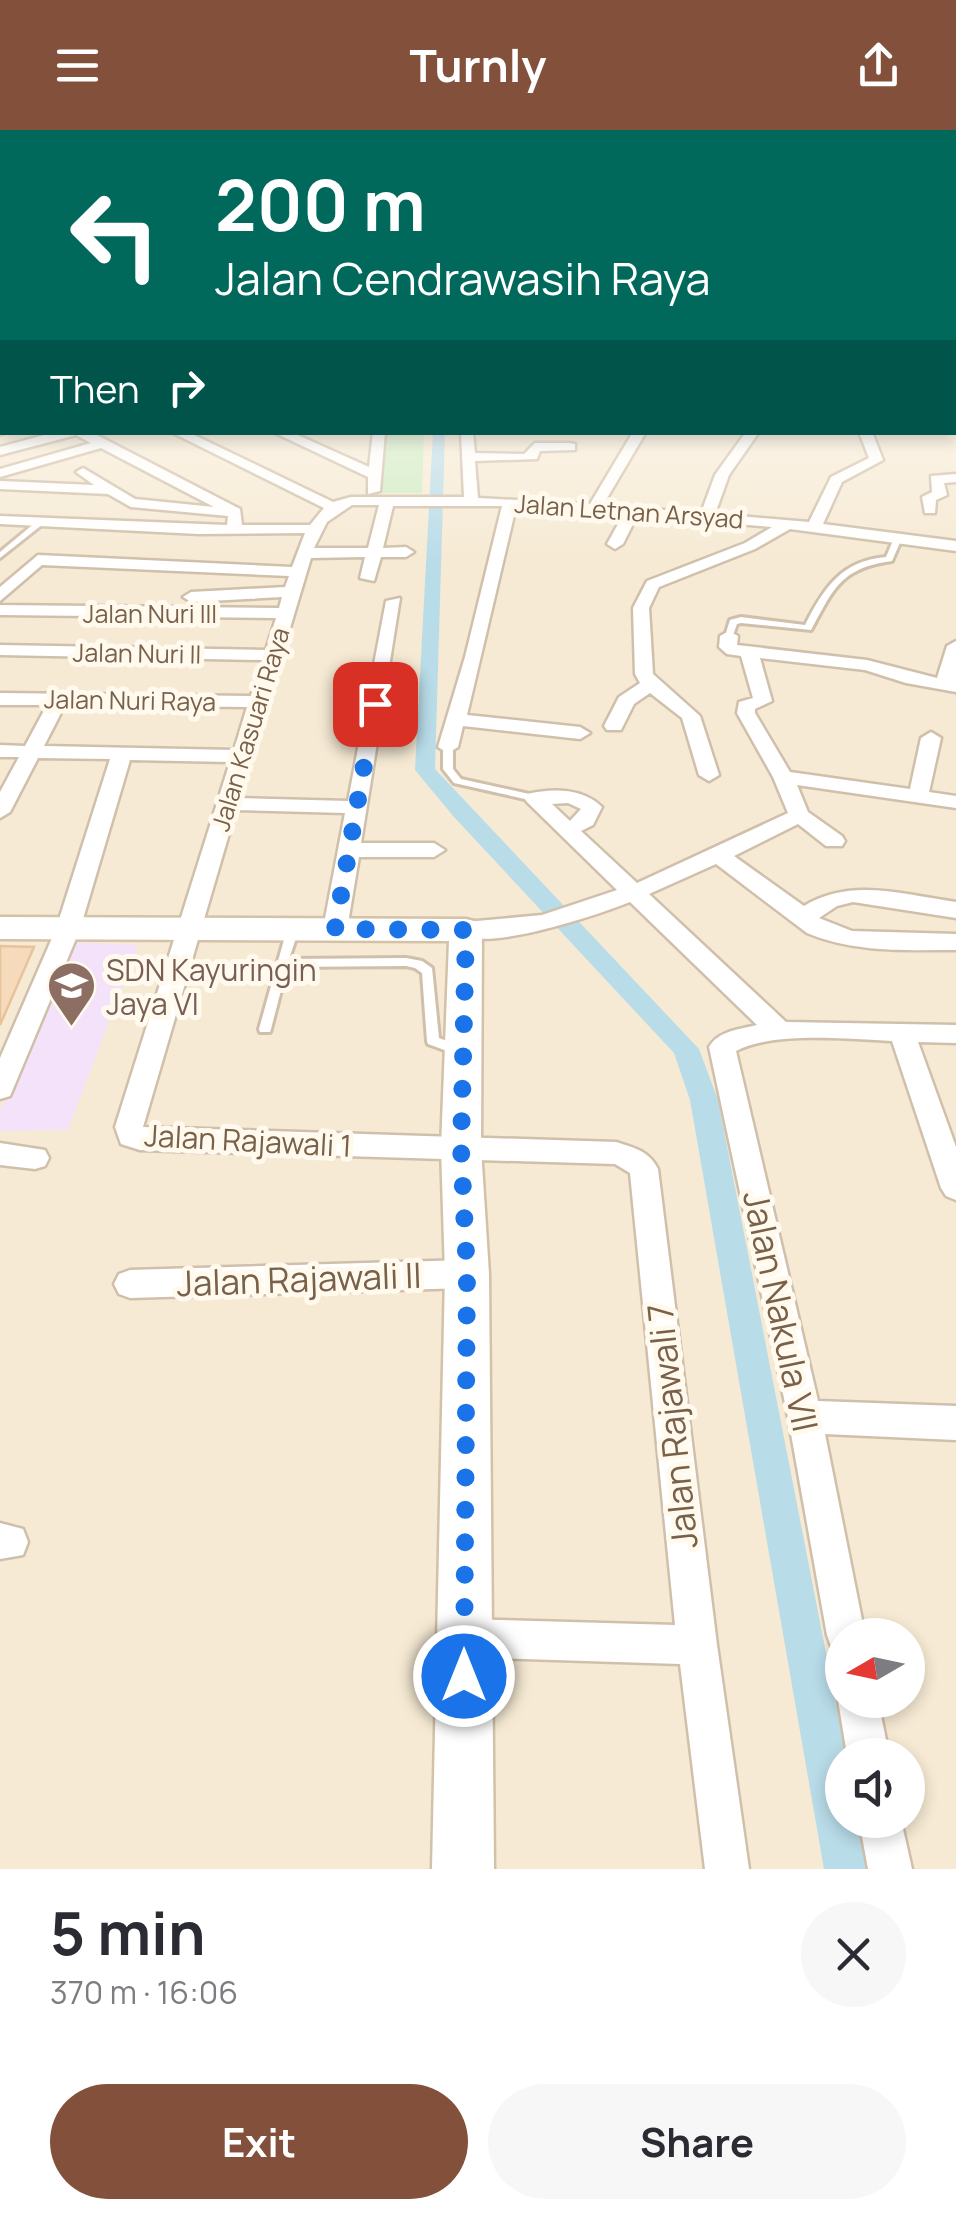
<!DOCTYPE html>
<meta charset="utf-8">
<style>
body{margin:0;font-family:Manrope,sans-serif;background:#f7f7f7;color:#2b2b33;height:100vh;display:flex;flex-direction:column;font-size:38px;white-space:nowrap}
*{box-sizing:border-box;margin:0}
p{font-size:32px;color:#7c7c81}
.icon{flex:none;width:55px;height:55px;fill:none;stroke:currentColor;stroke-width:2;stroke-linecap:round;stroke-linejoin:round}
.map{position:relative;height:1739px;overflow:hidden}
.panel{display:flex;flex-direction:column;background:#fff;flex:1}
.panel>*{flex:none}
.banner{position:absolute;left:0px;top:0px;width:958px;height:305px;box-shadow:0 5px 15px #0003;background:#00695c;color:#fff;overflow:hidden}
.needle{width:65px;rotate:261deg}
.buttons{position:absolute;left:825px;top:1488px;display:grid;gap:20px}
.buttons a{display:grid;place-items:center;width:100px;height:100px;border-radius:50%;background:#fff;box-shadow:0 5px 15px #0003;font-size:50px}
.pin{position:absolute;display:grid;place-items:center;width:85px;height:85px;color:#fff;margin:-42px;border-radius:20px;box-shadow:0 5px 15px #0006}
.me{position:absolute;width:110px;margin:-55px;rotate:0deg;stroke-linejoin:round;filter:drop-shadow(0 0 8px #0008)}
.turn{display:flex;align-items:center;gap:35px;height:210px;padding:0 50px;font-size:45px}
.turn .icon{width:130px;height:130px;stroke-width:2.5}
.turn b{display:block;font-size:70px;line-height:85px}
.then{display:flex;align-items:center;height:95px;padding:0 50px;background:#0003;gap:20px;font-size:38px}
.round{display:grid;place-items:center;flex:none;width:105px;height:105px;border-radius:52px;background:#f7f7f7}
.head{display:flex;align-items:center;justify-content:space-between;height:170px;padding:0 50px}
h1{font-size:60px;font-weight:700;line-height:75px}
.cta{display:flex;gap:20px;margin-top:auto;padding:20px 50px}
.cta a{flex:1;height:115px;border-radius:60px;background:#83513b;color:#fff;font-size:40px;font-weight:700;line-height:115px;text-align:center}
.cta a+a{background:#f7f7f7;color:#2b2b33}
header{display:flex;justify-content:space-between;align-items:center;height:130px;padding:0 50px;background:#83513b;color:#fff;font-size:45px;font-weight:700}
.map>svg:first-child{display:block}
.residential{fill:#f6ead4;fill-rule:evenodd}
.education{fill:#f4e2fa}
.green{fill:#cfecc3}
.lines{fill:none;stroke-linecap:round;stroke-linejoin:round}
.canal{fill:#b9dce9;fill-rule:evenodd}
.building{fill:#f5dabc;stroke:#e8c29b;stroke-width:2.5}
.lane-casing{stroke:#d0c0ab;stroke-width:6}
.street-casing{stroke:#d0c0ab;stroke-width:5}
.secondary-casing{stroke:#d3c1a8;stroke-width:5}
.lane{fill:#fff;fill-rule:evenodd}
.street{fill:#fff;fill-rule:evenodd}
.secondary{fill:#fff;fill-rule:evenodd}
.route{stroke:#1a73e8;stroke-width:18;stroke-dasharray:0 32.4}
.labels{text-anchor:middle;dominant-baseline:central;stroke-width:10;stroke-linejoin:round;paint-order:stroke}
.far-street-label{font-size:25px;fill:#796049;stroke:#fffaed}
.education-label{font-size:30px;fill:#785e54;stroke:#fffaed;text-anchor:start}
.street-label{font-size:30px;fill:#796049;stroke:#fffaed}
.near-street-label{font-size:35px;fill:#796049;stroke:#fffaed}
</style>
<header><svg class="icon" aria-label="menu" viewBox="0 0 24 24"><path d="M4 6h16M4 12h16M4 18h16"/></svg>Turnly<svg class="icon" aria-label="share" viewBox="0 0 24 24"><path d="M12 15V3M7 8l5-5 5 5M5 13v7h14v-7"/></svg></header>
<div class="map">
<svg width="956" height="1739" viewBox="0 0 956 1739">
<rect width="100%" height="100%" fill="#fef7e6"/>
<!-- residential -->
<path class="residential" d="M0,188l2,114h953l1,-114v1551h-956zM842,1505h66v65h-66zM842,1625h66v65h-66z"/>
<!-- education -->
<polygon class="education" points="72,812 138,815 68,1000 0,1001 0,982"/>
<!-- green -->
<polygon class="green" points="382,303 424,303 422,363 378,363"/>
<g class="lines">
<!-- canal -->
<polygon class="canal" points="433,302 445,302 435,639 699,919 718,970 846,1625 842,1625 842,1690 858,1690 868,1739 824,1739 690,970 674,923 454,687 415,640"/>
</g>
<!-- building -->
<polygon class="building" points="0,816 34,817 0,895"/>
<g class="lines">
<defs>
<g id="lane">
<polygon points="36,392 43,394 0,428 0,422"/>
<path d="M895,406l7,2 -10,23c-51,7 -58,27 -81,69l-70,-7 -4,1 -5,14 -7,-2 5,-16 11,-3 64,8c19,-37 36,-64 81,-68z"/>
<polygon points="448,614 453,617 453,639 461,649 534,665 539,668 534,671 454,653 443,639 443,617"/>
<polygon points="293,795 299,799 289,829 406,828 422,831 432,838 439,908 466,918 468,921 466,924 461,926 428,914 427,911 422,843 415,838 406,836 287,837 271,899 270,902 260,902 259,899 287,799"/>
</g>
<g id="street">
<rect x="0" y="201" width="2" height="8"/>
<rect x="955" y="213" width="1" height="6"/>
<rect x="0" y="232" width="2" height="6"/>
<rect x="955" y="233" width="1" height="6"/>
<rect x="955" y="254" width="1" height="8"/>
<polygon points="0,256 2,257 2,265 0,265"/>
<rect x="955" y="289" width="1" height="8"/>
<polygon points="2,296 2,302 7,302 0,305"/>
<path d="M55,302h36l149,77 2,16h68l14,-17 -153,-76h17l145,70 18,-5h113l-3,-65h12l2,21 49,1 11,-11h35l5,1v6l-35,1 -3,8 -62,2 3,37 112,6 43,-72h13l-43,73 98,8 14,-38 31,-43h13l-30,43 -14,39 94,8 22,-45 38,-19 -10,-26h13l11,28 -41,22 -19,42 133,17v10l-166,-22 -35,20 -96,38 -10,21 4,66 47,42 19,59 -10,6 -10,-6 -17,-57 -32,-25 -16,11 -13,26h-14l-3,-4 15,-29 21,-14 -5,-9 -2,-66 14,-27 98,-38 27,-16 -135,-11 -14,28 -8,5 -8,-5 16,-29 -107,-8 -49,208 113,12 10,6 -10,6 -117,-13 -5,21 -10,6 -10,-6 27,-90 37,-151h-109l-10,42 23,-1 8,5 -8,5h-25l-7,24 -14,-3 5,-21 -54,1 -72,240 109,3 38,-200 14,-3 -39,245h73l11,7 -11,7h-75l-12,72 -12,8 -12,-8 22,-116 -109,-3 -93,317 473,15c19,6 33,9 42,27l59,476 32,224h-44l-25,-205 -216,-7 -14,-5 -5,-14 5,-14 14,-5 211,6 -45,-452 -15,-9 -475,-14 -19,-6 -6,-17 115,-365 -100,-2 -50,169 -67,160 -3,7 -10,3v-41l56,-129 54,-170 -72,-1 -28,54 -10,6v-26l19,-35h-19v-12l25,1 22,-41h-47v-12l251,3 11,-36 -262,-5v-10l266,5 10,-32 -276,-3v-10l279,3 3,-11 -91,5 -8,-5 8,-5 94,-5 4,-11 -247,-11 -42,36v-14l38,-32 254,12 13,-34 -106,1 -199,-10v-8l227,9 1,-9 -97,-9 -23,-13 -108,-5v-8l94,4 -18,-13 7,-4 52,31 79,8 -113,-59 -101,29v-8l91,-26 -15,-8 -76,20v-8zM352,375h27l-11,43h-54l13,-26zM65,575l182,2 -13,43 -190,-4z"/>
<polygon points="273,302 291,302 369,337 373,302 385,302 380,361 368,364 368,347"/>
<polygon points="956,344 956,352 944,353 947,365 936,370 935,383 925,383 922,367 932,362 931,346"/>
<path d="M729,501l9,5 -1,9 130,15 70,18 10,-32 9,-5v51l-50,-9 -41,-13 -105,-12 12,43 -17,8v4l35,59 120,17 11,-51 10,-6 10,6 -12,54 27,4v12l-159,-23 11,27 34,24 3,5 -3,5h-16l-28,-22 -64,32 70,50c47,-29 101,-11 152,-4v16l-103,-16 -16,4 -18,12 33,13 104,3v16c-51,0 -101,3 -149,-17l-91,-69 -67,30 137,128 170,3v18l-38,-1 38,105v53l-10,-4 -5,-8 -49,-147c-43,-2 -118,-10 -156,10l82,350 138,5v34l-131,-6 40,201h-23v18l-10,-4 -5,-14 -39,-218 -79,-370c9,-16 31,-18 48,-22l-127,-123c-30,12 -154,55 -176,28l12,-8 76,-7 75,-25 -90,-88 -3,-4 3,-4c26,-6 56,-6 75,13l-9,18 -12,6 56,52 151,-70 -15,-36 -36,-64 2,-11 14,-4 -12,-42 -14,-2 -8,-7 1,-11zM568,673l13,6 -11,12 -18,-17z"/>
<polygon points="0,1013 45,1020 49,1028 45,1036 35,1039 0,1035"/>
<polygon points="467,1130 478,1134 482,1144 478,1154 467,1158 130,1168 119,1164 114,1154 119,1144 130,1140"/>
<polygon points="0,1393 23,1399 28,1412 23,1425 0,1429"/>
<polygon points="842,1559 842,1570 878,1570 889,1625 847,1625 838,1570"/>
<polygon points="859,1690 901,1690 912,1739 868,1739"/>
</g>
<polygon id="secondary" points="0,787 466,789 478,792 482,800 481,1018 489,1144 494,1739 432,1739 445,1144 441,1018 449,811 0,809"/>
</defs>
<!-- lane casing -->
<use href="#lane" class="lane-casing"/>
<!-- street casing -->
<use href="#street" class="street-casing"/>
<!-- secondary casing -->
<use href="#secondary" class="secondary-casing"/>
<!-- lane -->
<use href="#lane" class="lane"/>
<!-- street -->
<use href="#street" class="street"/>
<!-- secondary -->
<use href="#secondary" class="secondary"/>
</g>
<!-- sky -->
<linearGradient id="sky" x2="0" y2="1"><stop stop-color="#95c4e8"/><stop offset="0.44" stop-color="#fffbf4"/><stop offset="1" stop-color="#fffbf4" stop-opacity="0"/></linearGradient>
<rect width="956" height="431" fill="url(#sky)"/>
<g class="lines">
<!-- route -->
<polyline class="route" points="375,574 335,799 466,800 461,1018 467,1144 464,1546"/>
</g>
<!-- icons -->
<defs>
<symbol id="school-pin" viewBox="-11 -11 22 30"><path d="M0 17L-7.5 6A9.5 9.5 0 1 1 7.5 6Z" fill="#8d6e63" stroke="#fffaed"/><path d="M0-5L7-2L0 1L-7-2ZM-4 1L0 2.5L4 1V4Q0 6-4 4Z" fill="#fff"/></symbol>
</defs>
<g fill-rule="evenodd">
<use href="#school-pin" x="44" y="828" width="55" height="75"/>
</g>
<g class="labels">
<!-- far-street labels -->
<g class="far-street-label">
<text transform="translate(629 381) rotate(4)">Jalan Letnan Arsyad</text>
<text x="150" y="483">Jalan Nuri III</text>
<text transform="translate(137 523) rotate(1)">Jalan Nuri II</text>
<text transform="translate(130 570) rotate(1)">Jalan Nuri Raya</text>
<text transform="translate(250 599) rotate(-73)">Jalan Kasuari Raya</text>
</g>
<!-- education labels -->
<g class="education-label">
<text x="106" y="839">SDN Kayuringin<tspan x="106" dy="34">Jaya VI</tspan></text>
</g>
<!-- street labels -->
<g class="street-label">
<text transform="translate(248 1010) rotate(3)">Jalan Rajawali 1</text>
</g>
<!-- near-street labels -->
<g class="near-street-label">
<text transform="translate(299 1149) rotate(-2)">Jalan Rajawali II</text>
<text transform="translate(781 1181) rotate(78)">Jalan Nakula VII</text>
<text transform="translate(672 1296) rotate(-96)">Jalan Rajawali 7</text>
</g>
</g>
</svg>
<div class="buttons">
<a><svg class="needle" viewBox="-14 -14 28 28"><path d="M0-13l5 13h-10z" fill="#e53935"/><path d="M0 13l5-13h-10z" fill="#7c7c81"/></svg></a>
<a><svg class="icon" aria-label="sound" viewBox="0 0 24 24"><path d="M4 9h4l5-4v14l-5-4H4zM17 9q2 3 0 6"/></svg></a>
</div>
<div class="pin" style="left:375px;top:574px;background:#d93025"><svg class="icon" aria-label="arrive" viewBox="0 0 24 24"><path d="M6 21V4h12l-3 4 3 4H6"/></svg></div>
<svg class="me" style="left:464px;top:1546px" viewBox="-20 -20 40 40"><circle r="17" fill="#1a73e8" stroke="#fff" stroke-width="3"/><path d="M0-11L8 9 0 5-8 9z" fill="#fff"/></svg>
<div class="banner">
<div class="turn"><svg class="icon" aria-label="left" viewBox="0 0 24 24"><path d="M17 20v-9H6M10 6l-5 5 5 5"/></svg><div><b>200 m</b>Jalan Cendrawasih Raya</div></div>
<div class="then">Then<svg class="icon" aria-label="right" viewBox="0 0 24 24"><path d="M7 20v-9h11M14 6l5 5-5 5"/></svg></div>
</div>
</div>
<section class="panel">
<div class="head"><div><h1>5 min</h1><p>370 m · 16:06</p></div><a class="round"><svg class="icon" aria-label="close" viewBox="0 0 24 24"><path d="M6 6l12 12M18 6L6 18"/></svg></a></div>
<div class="cta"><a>Exit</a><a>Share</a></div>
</section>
